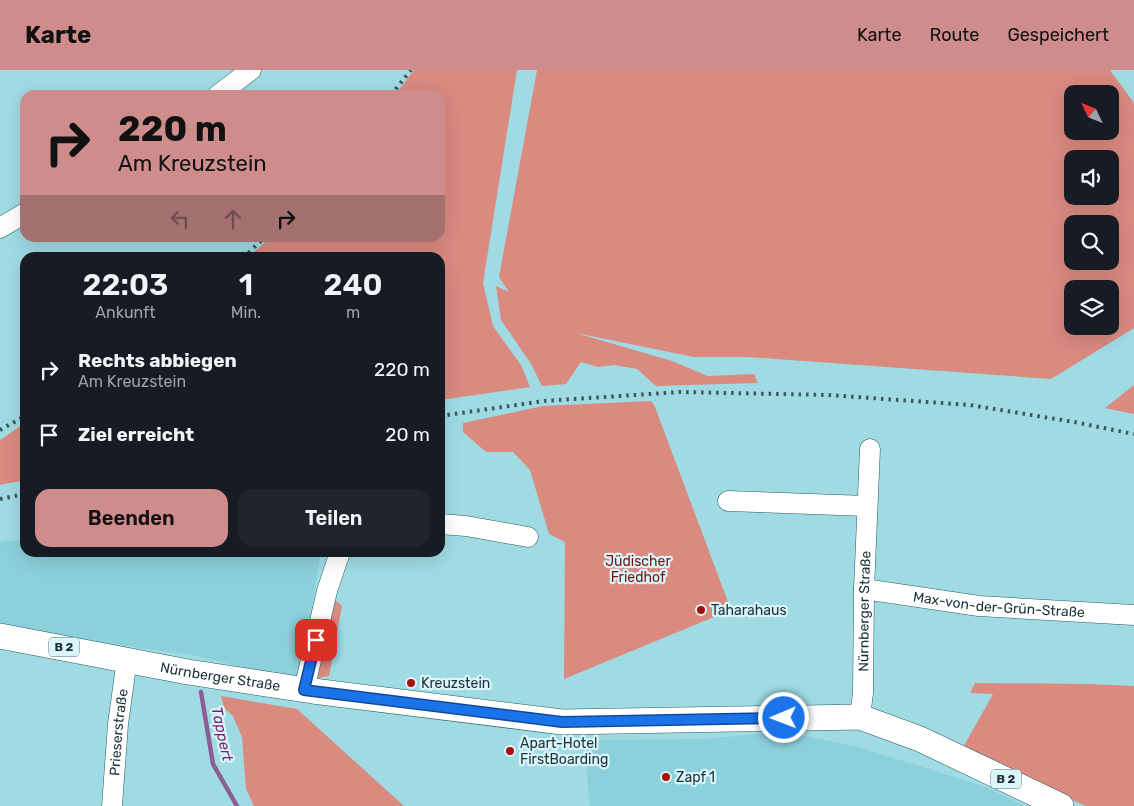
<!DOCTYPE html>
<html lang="de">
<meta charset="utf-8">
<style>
body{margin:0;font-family:Rubik,sans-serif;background:#20242c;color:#f1f3f6;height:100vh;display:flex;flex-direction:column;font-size:19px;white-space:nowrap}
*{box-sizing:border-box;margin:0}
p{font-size:16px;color:#9ea1a6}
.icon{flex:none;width:28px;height:28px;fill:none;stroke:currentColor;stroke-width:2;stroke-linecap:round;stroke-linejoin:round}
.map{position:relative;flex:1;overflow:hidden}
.details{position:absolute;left:20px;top:182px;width:425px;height:305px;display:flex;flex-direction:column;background:#171b24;border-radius:15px;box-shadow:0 5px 20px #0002}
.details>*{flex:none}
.guide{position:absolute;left:20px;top:20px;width:425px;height:152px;border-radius:15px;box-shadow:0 5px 20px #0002;background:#cf8c8d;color:#111;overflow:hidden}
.needle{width:32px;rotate:313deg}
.controls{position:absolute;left:1064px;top:15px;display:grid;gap:10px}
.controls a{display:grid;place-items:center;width:55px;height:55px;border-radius:10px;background:#171b24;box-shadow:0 5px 20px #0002;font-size:25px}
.pin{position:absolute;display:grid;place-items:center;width:42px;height:42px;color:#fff;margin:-21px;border-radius:10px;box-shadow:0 2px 8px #0006}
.me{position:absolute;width:55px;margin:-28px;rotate:269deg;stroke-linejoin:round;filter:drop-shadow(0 0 4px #0008)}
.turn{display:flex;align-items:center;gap:18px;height:105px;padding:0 15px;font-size:22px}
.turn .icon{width:65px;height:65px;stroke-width:2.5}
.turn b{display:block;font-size:35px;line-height:42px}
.lanes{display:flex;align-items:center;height:48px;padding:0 15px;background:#0003;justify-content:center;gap:25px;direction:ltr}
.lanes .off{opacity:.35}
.eta{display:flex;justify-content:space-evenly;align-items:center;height:85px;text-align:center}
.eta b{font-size:30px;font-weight:600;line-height:35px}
.primary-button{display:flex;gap:10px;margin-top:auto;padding:10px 15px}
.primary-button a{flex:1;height:58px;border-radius:15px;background:#cf8c8d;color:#111;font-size:20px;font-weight:600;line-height:58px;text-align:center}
.primary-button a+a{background:#20242c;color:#f1f3f6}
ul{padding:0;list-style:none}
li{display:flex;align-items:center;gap:15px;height:65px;padding:0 15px}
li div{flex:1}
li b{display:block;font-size:19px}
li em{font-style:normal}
header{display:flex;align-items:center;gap:30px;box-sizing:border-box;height:70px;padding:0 25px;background:#cf8c8d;color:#111}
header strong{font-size:24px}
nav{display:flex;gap:28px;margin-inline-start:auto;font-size:18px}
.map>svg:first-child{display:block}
.built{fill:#8cd0db}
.green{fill:#da8a7f;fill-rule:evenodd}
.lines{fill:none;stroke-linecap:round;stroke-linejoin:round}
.stream{stroke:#8c5e92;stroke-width:4.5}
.minor-casing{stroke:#225c64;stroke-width:21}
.major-casing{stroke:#225c64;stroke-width:26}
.minor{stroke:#fff;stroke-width:20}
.major{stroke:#fff;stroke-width:25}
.rail{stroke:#39595d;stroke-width:4;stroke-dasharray:2.5 5;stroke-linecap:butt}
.route-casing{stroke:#114b97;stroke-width:12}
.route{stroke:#1a73e8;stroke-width:9}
.poi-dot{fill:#a50f0d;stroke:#daf6fb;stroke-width:2}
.labels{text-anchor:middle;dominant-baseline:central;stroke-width:4.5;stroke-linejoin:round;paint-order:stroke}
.shield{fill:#daf6fb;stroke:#546d70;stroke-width:1}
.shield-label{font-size:12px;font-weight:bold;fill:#1a3235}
.park-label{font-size:14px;fill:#74140f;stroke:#daf6fb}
.street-label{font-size:14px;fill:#1a3235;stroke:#daf6fb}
.poi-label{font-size:14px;fill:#1a3235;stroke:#daf6fb;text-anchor:start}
.water-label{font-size:15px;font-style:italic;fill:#791c77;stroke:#daf6fb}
</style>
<header>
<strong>Karte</strong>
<nav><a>Karte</a><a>Route</a><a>Gespeichert</a></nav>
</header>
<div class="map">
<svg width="1134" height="736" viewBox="0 0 1134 736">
<rect width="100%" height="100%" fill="#a0dbe4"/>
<!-- built -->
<g class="built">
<polygon points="25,470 25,482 321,483 299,611 197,586 0,558 0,472"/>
<polygon points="783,662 855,676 986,717 1024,736 590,736 584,670 702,669"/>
</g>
<!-- green -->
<g class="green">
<polygon points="414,0 517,0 483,213 493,256 521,295 530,317 440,330 440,188 248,187 270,168 440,168 440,25 395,25"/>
<path d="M537,0h573l24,33v225l-83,51 -304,-22h-53l-118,-24 96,28 36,15 46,-2 4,9 -102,3 -19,-17 -23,-4 -16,2 -17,-5 -15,22 -24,2 -11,-22 -30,-44 -5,-34 13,6 -10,-15zM1072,24h38v37h-38zM1072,89h38v37h-38zM1072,154h38v37h-38zM1072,219h38v37h-38z"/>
<polygon points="1134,315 1134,344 1105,338"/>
<polygon points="651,331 655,337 731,540 564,609 565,472 549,464 530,400 513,382 486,382 463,362 463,353 543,336"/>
<polygon points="25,353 25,410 0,415 0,370"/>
<polygon points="336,531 342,536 329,606 319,608 312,601 328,532"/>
<polygon points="975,613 1089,614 1134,616 1134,736 1086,736 961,681 993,624 970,623"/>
<polygon points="221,626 297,639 404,736 254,736 246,719 242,667 233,646 224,638"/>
</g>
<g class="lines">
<!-- stream -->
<polyline class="stream" points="201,622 213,694 237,736"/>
<defs>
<g id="minor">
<polyline points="218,25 251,0"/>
<polyline points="0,158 25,143"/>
<polyline points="728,431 867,436"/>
<polyline points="440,454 466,456 528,467"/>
<path id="s1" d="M864,519l115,17 155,9"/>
<polyline points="304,620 327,521 340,482"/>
<path id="s2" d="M860,647l3,-24 1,-104 6,-140"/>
<path id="s3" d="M112,736l6,-82 9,-65"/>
</g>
<g id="major">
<path id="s4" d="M0,566l188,36 125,19 249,31 298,-5 60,22 141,67"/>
</g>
</defs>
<!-- minor casing -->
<use href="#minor" class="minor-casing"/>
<!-- major casing -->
<use href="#major" class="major-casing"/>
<!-- minor -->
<use href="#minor" class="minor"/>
<!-- major -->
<use href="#major" class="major"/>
<!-- rail -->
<g class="rail">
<polyline points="391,25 411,0"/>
<polyline points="243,188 264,168"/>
<polyline points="440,346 544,331 680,322 828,325 970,335 1074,352 1134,364"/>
<polyline points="0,360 25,346"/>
<polyline points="0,429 25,424"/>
</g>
</g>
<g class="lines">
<defs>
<polyline id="route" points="316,570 304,620 562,652 784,648"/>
</defs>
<!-- route casing -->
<use href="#route" class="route-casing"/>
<!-- route -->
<use href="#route" class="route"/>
</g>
<!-- markers -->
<g class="poi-dot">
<circle cx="701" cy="540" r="5"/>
<circle cx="411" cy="613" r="5"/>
<circle cx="510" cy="681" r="5"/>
<circle cx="666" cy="707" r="5"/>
</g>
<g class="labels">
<!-- shield labels -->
<g class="shield">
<rect x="49" y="567.5" width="30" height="19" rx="4"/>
<rect x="991" y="699.5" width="30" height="19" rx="4"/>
</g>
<g class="shield-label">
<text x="64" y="577">B 2</text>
<text x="1006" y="709">B 2</text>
</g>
<!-- park labels -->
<g class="park-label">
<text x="638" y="491">Jüdischer<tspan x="638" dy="16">Friedhof</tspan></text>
</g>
<!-- street labels -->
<g class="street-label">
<text stroke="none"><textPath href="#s1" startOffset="136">Max-von-der-Grün-Straße</textPath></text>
<text stroke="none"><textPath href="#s2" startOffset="106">Nürnberger Straße</textPath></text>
<text stroke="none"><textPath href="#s4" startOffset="224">Nürnberger Straße</textPath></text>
<text stroke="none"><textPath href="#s3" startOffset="74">Prieserstraße</textPath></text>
</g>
<!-- poi labels -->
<g class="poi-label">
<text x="711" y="540">Taharahaus</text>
<text x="421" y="613">Kreuzstein</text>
<text x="520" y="673">Apart-Hotel<tspan x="520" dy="16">FirstBoarding</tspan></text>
<text x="676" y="707">Zapf 1</text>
</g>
<!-- water labels -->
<g class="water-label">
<text transform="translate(222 664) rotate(78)">Tappert</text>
</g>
</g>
</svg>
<div class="controls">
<a><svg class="needle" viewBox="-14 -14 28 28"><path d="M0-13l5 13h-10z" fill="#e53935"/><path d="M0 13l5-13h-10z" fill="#9ea1a6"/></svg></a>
<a><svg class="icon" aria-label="sound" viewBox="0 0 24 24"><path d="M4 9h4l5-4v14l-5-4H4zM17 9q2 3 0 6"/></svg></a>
<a><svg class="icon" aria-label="search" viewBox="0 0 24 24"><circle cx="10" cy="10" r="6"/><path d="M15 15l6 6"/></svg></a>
<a><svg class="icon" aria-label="layers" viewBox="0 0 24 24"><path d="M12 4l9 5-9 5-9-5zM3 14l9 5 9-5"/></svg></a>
</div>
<div class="pin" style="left:316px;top:570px;background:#d93025"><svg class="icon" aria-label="arrive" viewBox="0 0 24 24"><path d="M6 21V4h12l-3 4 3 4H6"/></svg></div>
<svg class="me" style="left:784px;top:648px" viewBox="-20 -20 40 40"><circle r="17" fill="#1a73e8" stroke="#fff" stroke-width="3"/><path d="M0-11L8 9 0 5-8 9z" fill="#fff"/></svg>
<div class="guide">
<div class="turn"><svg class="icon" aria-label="right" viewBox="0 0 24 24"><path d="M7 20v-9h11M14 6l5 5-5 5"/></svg><div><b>220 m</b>Am Kreuzstein</div></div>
<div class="lanes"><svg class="icon off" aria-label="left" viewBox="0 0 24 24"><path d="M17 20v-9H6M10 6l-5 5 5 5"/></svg><svg class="icon off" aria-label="ahead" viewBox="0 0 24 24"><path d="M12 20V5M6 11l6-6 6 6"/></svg><svg class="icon" aria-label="right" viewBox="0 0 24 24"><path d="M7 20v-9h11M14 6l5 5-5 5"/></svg></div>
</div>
<section class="details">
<div class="eta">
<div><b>22:03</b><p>Ankunft</p></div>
<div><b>1</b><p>Min.</p></div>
<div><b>240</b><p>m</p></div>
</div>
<ul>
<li><svg class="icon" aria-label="right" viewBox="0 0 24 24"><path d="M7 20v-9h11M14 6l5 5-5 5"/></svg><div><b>Rechts abbiegen</b><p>Am Kreuzstein</p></div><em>220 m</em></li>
<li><svg class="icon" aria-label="arrive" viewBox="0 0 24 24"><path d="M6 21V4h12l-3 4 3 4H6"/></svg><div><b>Ziel erreicht</b></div><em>20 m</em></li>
</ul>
<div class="primary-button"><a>Beenden</a><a>Teilen</a></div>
</section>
</div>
